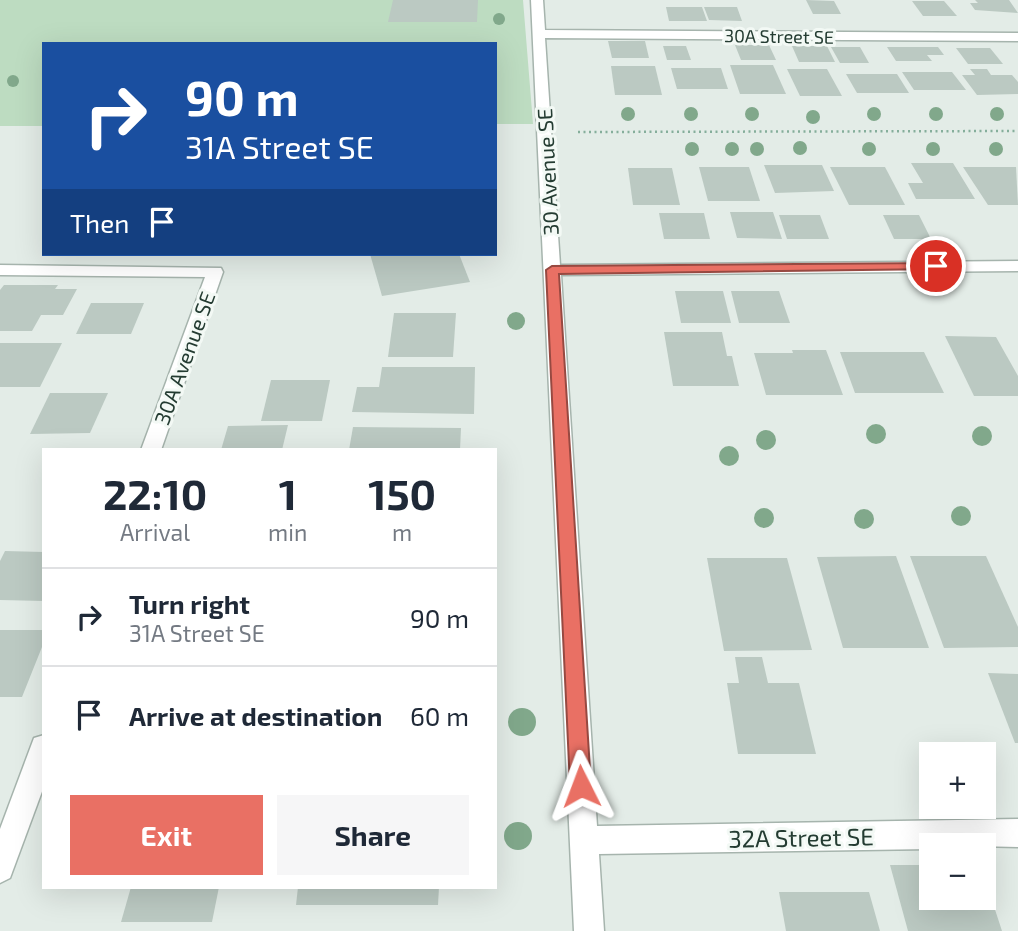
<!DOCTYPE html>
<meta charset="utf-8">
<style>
body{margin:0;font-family:"Exo 2",sans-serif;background:#f6f6f7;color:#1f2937;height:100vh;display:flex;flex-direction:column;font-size:26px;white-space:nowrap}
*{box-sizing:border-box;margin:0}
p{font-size:23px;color:#747a83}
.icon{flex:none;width:38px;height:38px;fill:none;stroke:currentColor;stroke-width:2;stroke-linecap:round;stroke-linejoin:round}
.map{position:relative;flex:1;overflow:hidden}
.sheet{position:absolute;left:42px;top:448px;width:455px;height:441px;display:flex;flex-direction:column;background:#fff;border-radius:0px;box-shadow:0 7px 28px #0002}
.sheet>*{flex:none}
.guide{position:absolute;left:42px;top:42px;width:455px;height:214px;border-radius:0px;box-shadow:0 7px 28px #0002;background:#1a4fa0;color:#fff;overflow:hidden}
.fabs{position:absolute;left:919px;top:742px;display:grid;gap:14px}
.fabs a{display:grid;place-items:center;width:77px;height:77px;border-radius:0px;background:#fff;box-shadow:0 7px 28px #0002;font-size:35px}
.pin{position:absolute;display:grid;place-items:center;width:60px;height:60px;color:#fff;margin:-30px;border:4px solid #fff;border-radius:50%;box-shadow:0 2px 7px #0007}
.me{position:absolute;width:77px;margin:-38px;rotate:357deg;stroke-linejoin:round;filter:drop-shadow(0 0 5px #0008)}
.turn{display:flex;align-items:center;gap:24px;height:147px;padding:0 28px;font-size:32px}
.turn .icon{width:91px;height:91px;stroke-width:2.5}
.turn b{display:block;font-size:49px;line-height:60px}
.then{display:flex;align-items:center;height:66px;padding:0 28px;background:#0003;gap:14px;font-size:26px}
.eta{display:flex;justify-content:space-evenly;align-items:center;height:119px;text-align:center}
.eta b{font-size:42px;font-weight:700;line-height:49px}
.button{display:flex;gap:14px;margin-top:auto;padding:14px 28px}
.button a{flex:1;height:80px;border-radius:0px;background:#e97064;color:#fff;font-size:28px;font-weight:700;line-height:80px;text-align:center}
.button a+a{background:#f6f6f7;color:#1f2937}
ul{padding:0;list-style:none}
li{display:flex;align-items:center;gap:21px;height:98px;padding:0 28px;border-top:2px solid #e0e1e3}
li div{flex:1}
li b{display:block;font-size:26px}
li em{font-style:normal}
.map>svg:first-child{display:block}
.green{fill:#bddcc1}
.building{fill:#bbc9c2}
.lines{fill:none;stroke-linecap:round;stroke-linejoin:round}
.minor-casing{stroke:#a6b4ad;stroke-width:3}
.path{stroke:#85ae9b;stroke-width:2.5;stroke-dasharray:2 3.5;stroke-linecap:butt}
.minor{fill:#fff;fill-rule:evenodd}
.tree{fill:#81a88b}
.route{fill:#e97064;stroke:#974941;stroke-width:2}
.labels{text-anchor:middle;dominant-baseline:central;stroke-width:6;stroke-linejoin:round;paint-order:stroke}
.far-street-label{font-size:18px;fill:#243c32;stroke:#f3f9f5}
.street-label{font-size:21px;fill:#243c32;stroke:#f3f9f5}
.near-street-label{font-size:24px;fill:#243c32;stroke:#f3f9f5}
</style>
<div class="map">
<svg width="1018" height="931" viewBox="0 0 1018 931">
<rect width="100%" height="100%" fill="#e3ece7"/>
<!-- green -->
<polygon class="green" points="0,0 523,0 533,124 495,124 495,44 44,44 44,126 0,126"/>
<!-- building -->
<g class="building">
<polygon points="393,0 478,0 477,22 388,22"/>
<polygon points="806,0 834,1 841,14 813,14"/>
<polygon points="975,0 1009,0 1018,13 975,10 970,3 978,3"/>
<polygon points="912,1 944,1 957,16 923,16"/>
<polygon points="666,7 702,7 707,21 669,21"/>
<polygon points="704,7 737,7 742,21 709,20"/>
<polygon points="608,41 645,41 649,58 612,58"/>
<polygon points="735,45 769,45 776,60 741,60"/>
<polygon points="663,46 686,46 691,60 667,60"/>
<polygon points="792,46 827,46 835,62 799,62"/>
<polygon points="831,47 860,47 869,63 840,63"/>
<polygon points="887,47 938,47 944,55 927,55 932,61 896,61"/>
<polygon points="956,48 990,48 1003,64 968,64"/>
<polygon points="730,65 773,65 786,94 740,94"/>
<polygon points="611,66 655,66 662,95 615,95"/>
<polygon points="671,68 721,68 728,89 677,89"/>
<polygon points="787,69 827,69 842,96 800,96"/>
<polygon points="970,69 987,69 991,75 1012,75 1018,82 1018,94 977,95 962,75 975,75"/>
<polygon points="902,72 952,72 966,90 914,90"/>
<polygon points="846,74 897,74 909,93 857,93"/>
<polygon points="911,163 953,163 975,199 916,199 908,183 923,183"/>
<polygon points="764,165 822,165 834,191 775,193"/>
<polygon points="699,167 749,167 760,201 708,201"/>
<polygon points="830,167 885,167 905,205 849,205"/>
<polygon points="963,167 1016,167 1018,205 988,205"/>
<polygon points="628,168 672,168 680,205 633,205"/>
<polygon points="730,212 773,212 782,239 737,238"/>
<polygon points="659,213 704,213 710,239 664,239"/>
<polygon points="779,215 820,215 829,239 787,239"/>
<polygon points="883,215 919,215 931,239 894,239"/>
<polygon points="370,254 459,254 470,282 382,296"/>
<polygon points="4,285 58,285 55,289 77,289 63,315 41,315 32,331 0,331 0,290"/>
<polygon points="675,291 723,291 731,323 681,323"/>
<polygon points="731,291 779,291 790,323 739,323"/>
<polygon points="91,303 144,303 131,334 76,334"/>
<polygon points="394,313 456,313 453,357 388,357"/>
<polygon points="664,332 722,332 727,356 732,356 739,386 673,386"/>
<polygon points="945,336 996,337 1018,376 1018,396 974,396"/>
<polygon points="0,343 62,343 40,387 0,387"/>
<polygon points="792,350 826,350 843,395 766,395 754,353 793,353"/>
<polygon points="840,352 924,352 944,393 855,393"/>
<polygon points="382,367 475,367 474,414 352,412 357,387 379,387"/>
<polygon points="271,380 330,380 322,421 261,421"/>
<polygon points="50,393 108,393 90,433 30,434"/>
<polygon points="288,425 282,450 221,450 228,426"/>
<polygon points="353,427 461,428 460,450 349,450"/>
<polygon points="5,551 44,552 44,601 0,600 0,561"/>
<polygon points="896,556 929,648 843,648 817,557"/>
<polygon points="910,556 986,556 1018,627 1018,647 944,648"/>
<polygon points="707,558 787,558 812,650 724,651"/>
<polygon points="0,630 44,630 44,642 22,697 0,697"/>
<polygon points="735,657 762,657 768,683 799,683 816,754 738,754 727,683 739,683"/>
<polygon points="988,673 1018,674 1018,743 1015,743"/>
<polygon points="890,865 931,865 931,898 984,898 984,876 1002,931 908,931"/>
<polygon points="131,887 219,887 212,922 121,922"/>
<polygon points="298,887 439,887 438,905 296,905"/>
<polygon points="779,892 869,892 880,931 786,931"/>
</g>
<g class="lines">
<defs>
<g id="minor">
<polygon points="531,0 543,0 545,30 1018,33 1018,41 545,38 560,265 1018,261 1018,271 561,275 597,826 1018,819 1018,847 931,845 931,849 599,854 604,931 574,931"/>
<polygon points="0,265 221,268 223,272 161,450 141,450 205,277 0,275"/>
<polygon points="44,735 44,786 10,878 0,883 0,829 34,738"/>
</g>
</defs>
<!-- minor casing -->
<use href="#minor" class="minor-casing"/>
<!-- path -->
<polyline class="path" points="578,132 1018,131"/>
<!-- minor -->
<use href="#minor" class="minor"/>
</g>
<!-- trees -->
<g class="tree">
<circle cx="499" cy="19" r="6"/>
<circle cx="13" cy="81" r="6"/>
<circle cx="628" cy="114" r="7"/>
<circle cx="691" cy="114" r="7"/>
<circle cx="752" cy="114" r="7"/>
<circle cx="874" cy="114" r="7"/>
<circle cx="936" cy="114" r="7"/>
<circle cx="997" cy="114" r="7"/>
<circle cx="813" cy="117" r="7"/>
<circle cx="800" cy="148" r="7"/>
<circle cx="692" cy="149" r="7"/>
<circle cx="732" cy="149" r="7"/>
<circle cx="757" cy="149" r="7"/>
<circle cx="869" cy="149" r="7"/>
<circle cx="933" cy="149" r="7"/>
<circle cx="996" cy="149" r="7"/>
<circle cx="516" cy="321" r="9"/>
<circle cx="876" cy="434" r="10"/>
<circle cx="982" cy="436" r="10"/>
<circle cx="766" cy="440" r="10"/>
<circle cx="729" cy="456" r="10"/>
<circle cx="961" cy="516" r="10"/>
<circle cx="764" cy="518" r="10"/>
<circle cx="864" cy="519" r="10"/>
<circle cx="522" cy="722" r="14"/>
<circle cx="518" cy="836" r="14"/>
</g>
<!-- route -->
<polygon class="route" points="936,263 942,266 940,269 559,274 591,786 588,793 581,796 573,793 570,786 546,270 552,266"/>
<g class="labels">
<!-- far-street labels -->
<g class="far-street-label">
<text transform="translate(779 36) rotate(1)">30A Street SE</text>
</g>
<!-- street labels -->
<g class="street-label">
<text transform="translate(547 172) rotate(-93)">30 Avenue SE</text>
<text transform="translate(184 358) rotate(-70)">30A Avenue SE</text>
</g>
<!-- near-street labels -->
<g class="near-street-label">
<text transform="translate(801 837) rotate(-1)">32A Street SE</text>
</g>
</g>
</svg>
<div class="fabs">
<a>+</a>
<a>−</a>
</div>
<div class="pin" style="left:936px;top:266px;background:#d93025"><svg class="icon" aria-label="arrive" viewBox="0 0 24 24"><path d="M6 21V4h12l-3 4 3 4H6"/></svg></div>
<svg class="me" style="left:581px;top:786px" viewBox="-20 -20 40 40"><path d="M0-17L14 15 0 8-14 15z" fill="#e97064" stroke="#fff" stroke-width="4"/></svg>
<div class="guide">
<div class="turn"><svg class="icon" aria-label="right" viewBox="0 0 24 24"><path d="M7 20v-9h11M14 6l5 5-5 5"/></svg><div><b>90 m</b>31A Street SE</div></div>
<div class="then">Then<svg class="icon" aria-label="arrive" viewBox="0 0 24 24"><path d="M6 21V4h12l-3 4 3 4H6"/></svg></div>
</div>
<section class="sheet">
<div class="eta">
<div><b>22:10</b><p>Arrival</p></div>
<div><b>1</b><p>min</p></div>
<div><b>150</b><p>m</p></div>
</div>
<ul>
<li><svg class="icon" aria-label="right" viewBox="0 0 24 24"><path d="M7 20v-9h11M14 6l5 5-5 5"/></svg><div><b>Turn right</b><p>31A Street SE</p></div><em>90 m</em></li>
<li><svg class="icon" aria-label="arrive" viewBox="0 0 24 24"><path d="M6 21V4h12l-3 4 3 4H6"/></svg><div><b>Arrive at destination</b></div><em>60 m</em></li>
</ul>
<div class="button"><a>Exit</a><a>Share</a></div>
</section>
</div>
